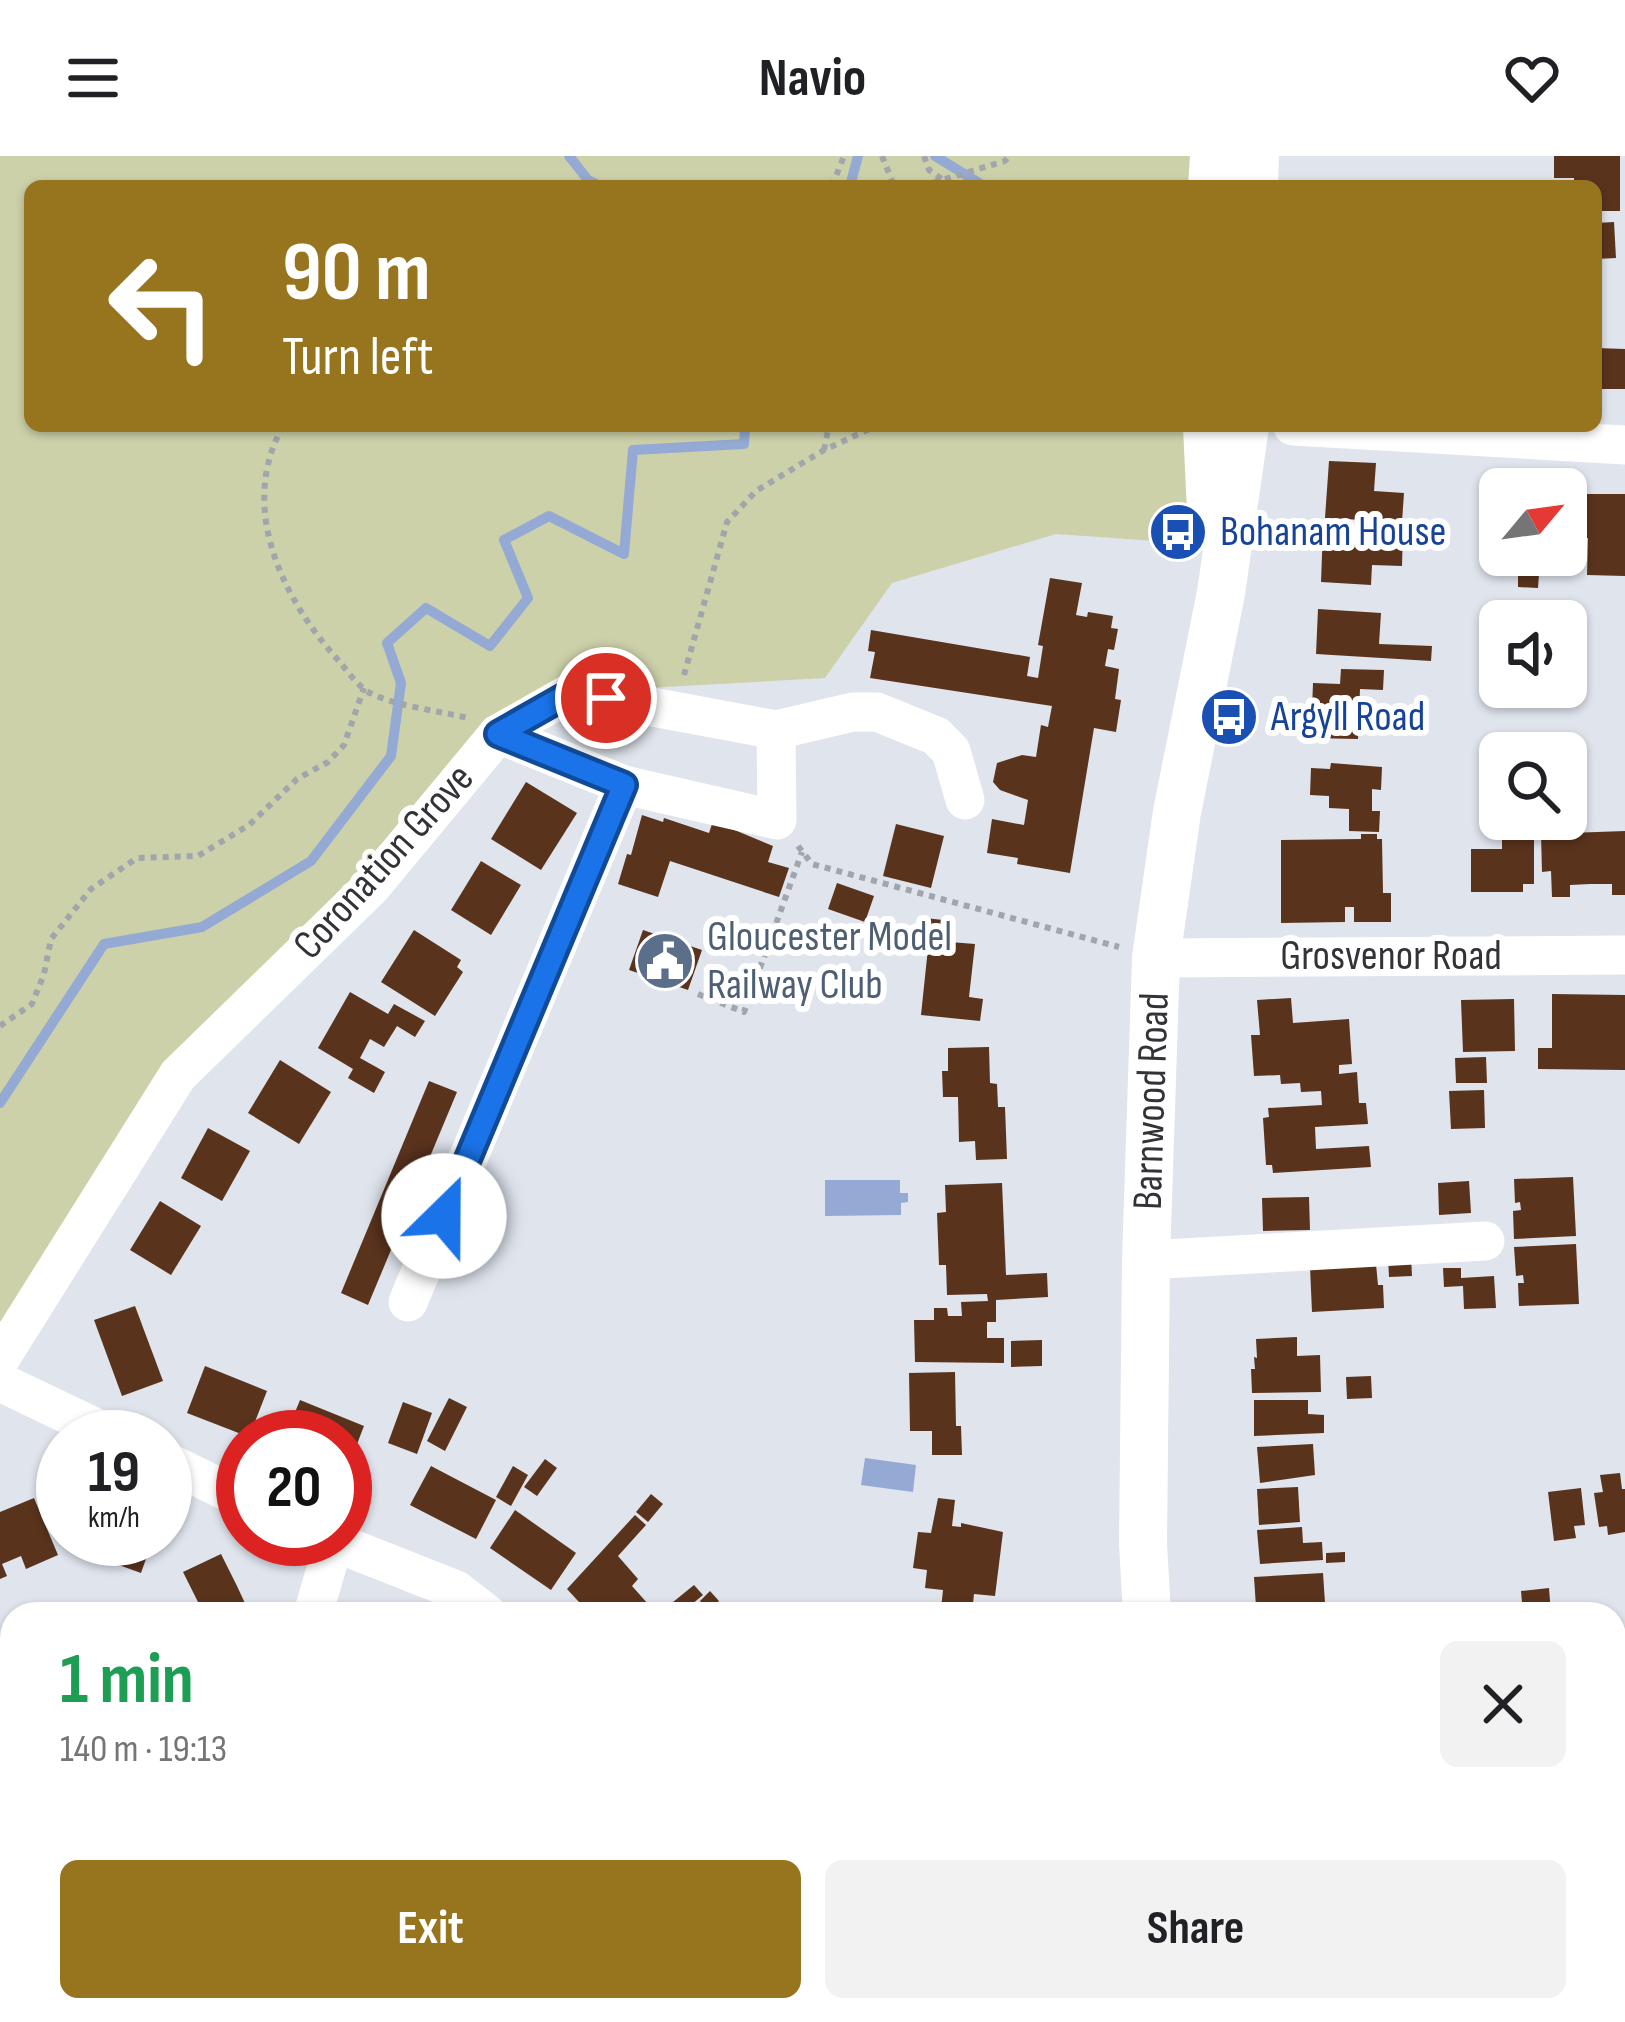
<!DOCTYPE html>
<meta charset="utf-8">
<style>
body{margin:0;font-family:"Sofia Sans Condensed",sans-serif;background:#f2f2f2;color:#202124;height:100vh;display:flex;flex-direction:column;font-size:45px;white-space:nowrap}
*{box-sizing:border-box;margin:0}
p{font-size:39px;color:#757577}
.icon{flex:none;width:66px;height:66px;fill:none;stroke:currentColor;stroke-width:2;stroke-linecap:round;stroke-linejoin:round}
.map{position:relative;flex:1;overflow:hidden}
.details{position:absolute;left:0px;top:1446px;width:1626px;height:420px;display:flex;flex-direction:column;background:#fff;border-radius:36px 36px 0 0;box-shadow:0 3px 9px #0004}
.details>*{flex:none}
.top-card{position:absolute;left:24px;top:24px;width:1578px;height:252px;border-radius:18px;box-shadow:0 3px 9px #0004;background:#97751f;color:#fff;overflow:hidden}
.needle{width:78px;rotate:61deg}
.buttons{position:absolute;left:1479px;top:312px;display:grid;gap:24px}
.buttons a{display:grid;place-items:center;width:108px;height:108px;border-radius:18px;background:#fff;box-shadow:0 3px 9px #0004;font-size:60px}
.speed{position:absolute;left:36px;top:1254px;display:flex;gap:24px;font-size:60px;font-weight:700;text-align:center}
.speed>*{display:grid;place-content:center;width:156px;height:156px;border-radius:50%;background:#fff;box-shadow:0 3px 9px #0004;line-height:1}
.speed small{font-size:30px;font-weight:400}
.speed .limit{border:18px solid #d22;background:#fff;color:#111}
.pin{position:absolute;display:grid;place-items:center;width:102px;height:102px;color:#fff;margin:-51px;border:6px solid #fff;border-radius:50%;box-shadow:0 3px 12px #0007}
.me{position:absolute;width:132px;margin:-66px;rotate:23deg;stroke-linejoin:round;filter:drop-shadow(0 0 9px #0008)}
.turn{display:flex;align-items:center;gap:42px;height:252px;padding:0 60px;font-size:54px}
.turn .icon{width:156px;height:156px;stroke-width:2.5}
.turn b{display:block;font-size:84px;line-height:102px}
.round{display:grid;place-items:center;flex:none;width:126px;height:126px;border-radius:18px;background:#f2f2f2}
.overview{display:flex;align-items:center;justify-content:space-between;height:204px;padding:0 60px}
h1{font-size:72px;font-weight:700;line-height:90px;color:#1e9e55}
.action{display:flex;gap:24px;margin-top:auto;padding:24px 60px}
.action a{flex:1;height:138px;border-radius:18px;background:#97751f;color:#fff;font-size:48px;font-weight:700;line-height:138px;text-align:center}
.action a+a{background:#f2f2f2;color:#202124}
header{display:flex;justify-content:space-between;align-items:center;height:156px;padding:0 60px;background:#fff;font-size:54px;font-weight:700}
.map>svg:first-child{display:block}
.green{fill:#cdd1aa}
.water{fill:#94a9d3}
.lines{fill:none;stroke-linecap:round;stroke-linejoin:round}
.stream{stroke:#94a9d3;stroke-width:10}
.building{fill:#5a331d}
.path{stroke:#a1a5ac;stroke-width:6;stroke-dasharray:6 6;stroke-linecap:butt}
.minor{stroke:#fff;stroke-width:39}
.major{stroke:#fff;stroke-width:48}
.route-casing{stroke:#114b97;stroke-width:30}
.route{stroke:#1a73e8;stroke-width:21}
.labels{text-anchor:middle;dominant-baseline:central;stroke-width:12;stroke-linejoin:round;paint-order:stroke}
.transit-label{font-size:42px;fill:#164399;stroke:#fff;text-anchor:start}
.street-label{font-size:42px;fill:#313337;stroke:#fff}
.service-label{font-size:42px;fill:#4e5e75;stroke:#fff;text-anchor:start}
</style>
<header><svg class="icon" aria-label="menu" viewBox="0 0 24 24"><path d="M4 6h16M4 12h16M4 18h16"/></svg>Navio<svg class="icon" aria-label="heart" viewBox="0 0 24 24"><path d="M12 20l-8-8c-3-5 5-10 8-4 3-6 11-1 8 4z"/></svg></header>
<div class="map">
<svg width="1625" height="1866" viewBox="0 0 1625 1866">
<rect width="100%" height="100%" fill="#dfe4ed"/>
<!-- green -->
<polygon class="green" points="0,0 1214,0 1212,30 30,30 30,270 1207,270 1213,389 1056,378 892,427 825,522 572,536 498,578 178,919 0,1203"/>
<!-- water -->
<g class="water">
<polygon points="825,1024 900,1024 900,1037 908,1037 908,1046 901,1047 901,1059 825,1060"/>
<polygon points="865,1302 916,1309 913,1336 861,1329"/>
</g>
<g class="lines">
<!-- stream -->
<g class="stream">
<polyline points="569,0 588,24 600,30"/>
<polyline points="935,0 984,30"/>
<polyline points="850,30 858,0"/>
<polyline points="0,947 104,788 202,771 311,705 391,600 401,527 387,487 426,452 490,490 528,442 504,384 549,360 624,398 633,294 744,288 745,270"/>
</g>
</g>
<!-- building -->
<g class="building">
<polygon points="1554,0 1620,0 1620,55 1596,55 1596,30 1574,30 1574,22 1554,22"/>
<polygon points="1614,66 1616,102 1596,103 1596,67"/>
<polygon points="1596,192 1625,193 1625,233 1596,233"/>
<polygon points="1329,305 1376,307 1374,335 1404,337 1402,366 1325,362"/>
<polygon points="1566,337 1572,337 1571,380 1566,380"/>
<polygon points="1576,338 1625,338 1625,420 1587,419 1588,382 1575,382"/>
<polygon points="1323,372 1403,374 1402,410 1372,409 1371,429 1321,426"/>
<polygon points="1518,399 1558,399 1558,418 1539,418 1538,432 1518,431"/>
<polygon points="1050,422 1082,427 1076,459 1087,461 1088,456 1113,460 1111,472 1118,473 1114,494 1108,493 1105,510 1119,513 1115,543 1121,544 1116,576 1094,572 1070,717 1017,708 1018,702 987,697 992,663 1024,669 1028,644 1000,634 993,626 997,607 1022,599 1036,601 1041,569 1048,571 1052,550 870,522 875,496 868,495 871,474 1030,501 1027,520 1038,522 1043,490 1038,489"/>
<polygon points="1318,453 1381,457 1379,488 1432,490 1431,505 1316,498"/>
<polygon points="1341,513 1384,514 1383,534 1360,533 1358,583 1311,582 1313,527 1340,528"/>
<polygon points="1331,607 1382,611 1381,634 1372,633 1372,655 1380,655 1379,676 1349,675 1349,653 1329,652 1329,640 1310,639 1311,612 1330,613"/>
<polygon points="526,626 577,657 541,714 491,683"/>
<polygon points="642,659 663,666 664,662 709,677 713,665 773,690 768,706 789,712 779,741 670,705 658,741 618,728 627,698 631,699"/>
<polygon points="896,668 944,680 931,732 883,720"/>
<polygon points="1625,675 1625,739 1612,739 1612,728 1590,728 1570,729 1570,741 1552,741 1551,715 1542,716 1541,678"/>
<polygon points="1361,678 1377,678 1377,683 1382,683 1383,737 1391,737 1391,766 1354,766 1354,751 1345,751 1345,766 1281,767 1281,684 1361,683"/>
<polygon points="1502,682 1534,683 1534,728 1523,728 1523,736 1471,736 1471,693 1502,693"/>
<polygon points="481,705 521,729 491,779 451,754"/>
<polygon points="837,727 874,740 865,766 828,753"/>
<polygon points="925,762 952,765 950,786 975,788 969,841 983,843 980,865 921,859 928,792 922,791"/>
<polygon points="414,774 461,804 457,811 463,816 435,860 381,826"/>
<polygon points="643,774 702,794 688,834 629,814"/>
<polygon points="350,836 388,858 394,848 425,865 415,881 397,870 384,891 370,883 360,902 385,916 374,937 348,922 353,913 318,892"/>
<polygon points="1552,838 1625,839 1625,914 1538,913 1538,892 1552,892"/>
<polygon points="1291,842 1293,867 1349,863 1352,908 1339,909 1339,918 1357,916 1359,947 1366,947 1368,968 1315,971 1316,993 1369,990 1371,1011 1273,1017 1272,1009 1266,1009 1263,962 1269,961 1268,952 1322,949 1321,935 1301,936 1300,927 1281,928 1280,919 1254,920 1251,879 1260,879 1257,844"/>
<polygon points="1514,843 1515,895 1463,896 1461,844"/>
<polygon points="989,891 990,927 997,928 998,951 1005,951 1007,1003 976,1004 975,985 959,986 958,941 943,941 942,915 948,915 948,892"/>
<polygon points="1486,901 1487,927 1456,927 1455,902"/>
<polygon points="280,904 331,936 299,988 248,957"/>
<polygon points="429,925 457,936 368,1149 341,1137"/>
<polygon points="1484,934 1485,972 1451,973 1449,935"/>
<polygon points="208,972 250,995 222,1045 181,1022"/>
<polygon points="1573,1021 1576,1080 1514,1083 1513,1055 1521,1054 1520,1046 1515,1047 1514,1023"/>
<polygon points="1469,1025 1471,1057 1439,1059 1438,1027"/>
<polygon points="1002,1027 1006,1119 1047,1117 1048,1141 996,1144 996,1166 987,1166 987,1182 1004,1182 1004,1207 915,1206 914,1164 934,1164 934,1152 947,1152 948,1160 962,1160 961,1146 988,1145 987,1138 947,1139 946,1109 939,1109 937,1057 946,1056 945,1029"/>
<polygon points="1309,1041 1310,1074 1263,1075 1262,1042"/>
<polygon points="160,1045 201,1070 171,1119 130,1094"/>
<polygon points="1576,1088 1579,1148 1519,1150 1518,1127 1524,1127 1523,1119 1516,1120 1514,1091"/>
<polygon points="1411,1100 1412,1120 1389,1121 1388,1101"/>
<polygon points="1376,1108 1378,1129 1383,1129 1384,1152 1312,1156 1310,1111"/>
<polygon points="1443,1112 1461,1112 1461,1122 1494,1120 1496,1152 1464,1153 1463,1130 1444,1131"/>
<polygon points="135,1150 163,1225 122,1240 94,1164"/>
<polygon points="1297,1181 1297,1200 1320,1199 1321,1236 1252,1237 1251,1213 1255,1213 1254,1201 1257,1202 1256,1183"/>
<polygon points="1042,1184 1042,1210 1011,1211 1011,1185"/>
<polygon points="205,1210 267,1235 249,1281 187,1257"/>
<polygon points="955,1216 956,1270 961,1270 962,1299 932,1299 932,1275 910,1275 909,1217"/>
<polygon points="1371,1220 1372,1242 1347,1243 1346,1221"/>
<polygon points="449,1242 467,1251 445,1295 427,1285"/>
<polygon points="300,1244 364,1270 345,1319 345,1281 285,1281"/>
<polygon points="1254,1244 1308,1244 1308,1258 1324,1259 1324,1277 1254,1280"/>
<polygon points="403,1246 432,1257 417,1298 388,1287"/>
<polygon points="1313,1288 1315,1319 1260,1327 1257,1291"/>
<polygon points="545,1303 557,1312 537,1340 524,1331"/>
<polygon points="431,1310 496,1344 476,1383 410,1349"/>
<polygon points="513,1310 528,1319 511,1350 496,1341"/>
<polygon points="1620,1317 1622,1333 1625,1333 1625,1376 1608,1379 1607,1370 1599,1371 1594,1337 1603,1336 1600,1319"/>
<polygon points="1298,1331 1300,1366 1259,1369 1257,1333"/>
<polygon points="1581,1332 1585,1369 1574,1370 1576,1382 1554,1385 1548,1336"/>
<polygon points="651,1338 663,1348 648,1366 636,1356"/>
<polygon points="34,1342 58,1399 26,1413 21,1400 2,1408 7,1420 0,1423 0,1356"/>
<polygon points="938,1342 955,1344 952,1370 961,1371 961,1367 1003,1376 995,1440 974,1438 972,1457 941,1453 943,1434 925,1432 927,1414 913,1412 918,1376 931,1377"/>
<polygon points="515,1354 576,1397 551,1434 490,1392"/>
<polygon points="635,1359 646,1369 618,1400 638,1423 632,1430 657,1458 590,1458 567,1433"/>
<polygon points="1302,1371 1303,1387 1322,1386 1323,1404 1260,1408 1257,1374"/>
<polygon points="81,1383 153,1383 141,1417 77,1394"/>
<polygon points="1345,1396 1345,1406 1326,1407 1326,1397"/>
<polygon points="221,1398 237,1430 250,1458 204,1458 183,1416"/>
<polygon points="1323,1417 1325,1447 1256,1451 1254,1421"/>
<polygon points="694,1429 703,1439 680,1458 665,1458 662,1455"/>
<polygon points="1549,1432 1551,1458 1523,1458 1521,1435"/>
<polygon points="710,1435 719,1445 709,1454 700,1445"/>
<polygon points="1625,1622 1625,1676 1614,1677 1614,1623"/>
<polygon points="0,1852 16,1857 13,1866 0,1866"/>
<polygon points="248,1854 312,1854 308,1866 244,1866"/>
<polygon points="844,1854 845,1866 819,1866 818,1855"/>
<polygon points="1032,1854 1066,1854 1067,1861 1032,1861"/>
<polygon points="1293,1854 1424,1854 1426,1866 1294,1866"/>
<polygon points="105,1855 111,1866 85,1866"/>
<polygon points="582,1857 639,1858 639,1866 582,1866"/>
<polygon points="804,1860 804,1866 746,1866 746,1862"/>
</g>
<g class="lines">
<!-- path -->
<g class="path">
<polyline points="882,0 894,30"/>
<polyline points="924,0 929,14 943,24"/>
<polyline points="832,30 844,0"/>
<polyline points="922,30 1005,5 1009,0"/>
<path d="M283,270c-45,80 -2,171 55,234 9,10 20,27 32,33 25,13 70,18 98,25"/>
<polyline points="824,294 829,270"/>
<polyline points="684,519 727,366 756,335 824,294 876,270"/>
<polyline points="798,690 812,708 1119,791"/>
<polyline points="698,838 744,856 802,696"/>
<polyline points="0,870 32,848 44,818 51,783 91,733 137,702 198,700 249,669 297,623 328,606 344,589 364,532"/>
</g>
<!-- minor -->
<g class="minor">
<polyline points="1293,270 1625,289"/>
<polyline points="498,578 624,629 777,664 776,574"/>
<polyline points="1156,802 1625,799"/>
<polyline points="1146,1104 1485,1085"/>
<polyline points="408,1146 624,629"/>
<polyline points="0,1203 178,919 371,731 498,578 572,536 776,574 853,556 877,556 936,580 951,595 965,644"/>
<polyline points="0,1226 115,1281"/>
<polyline points="165,1305 243,1343"/>
<polyline points="327,1383 456,1434 487,1458"/>
<polyline points="313,1458 334,1386"/>
<polyline points="1614,1710 1625,1711"/>
<polyline points="692,1854 693,1866"/>
<polyline points="193,1866 196,1854"/>
</g>
<!-- major -->
<g class="major">
<polyline points="1212,30 1214,0"/>
<polyline points="1254,30 1255,0"/>
<polyline points="1207,270 1211,355"/>
<path id="s1" d="M1147,1458l-4,-70 3,-284 10,-302 21,-146 44,-219 24,-167"/>
<polyline points="1155,1866 1155,1854"/>
</g>
</g>
<g class="lines">
<defs>
<polyline id="route" points="444,1060 624,629 498,578 572,536 606,542"/>
</defs>
<!-- route casing -->
<use href="#route" class="route-casing"/>
<!-- route -->
<use href="#route" class="route"/>
</g>
<!-- icons -->
<defs>
<symbol id="bus-disc" viewBox="-11 -11 22 22"><circle r="9.5" fill="#1a4fb4" stroke="#fff"/><path d="M-5-6H5V4H4V6H2V4H-2V6H-4V4H-5ZM-3.5-4V0h7V-4ZM-3.5 1.2v1.5H-2V1.2ZM2 1.2v1.5H3.5V1.2Z" fill="#fff"/></symbol>
<symbol id="civic-disc" viewBox="-11 -11 22 22"><circle r="9.5" fill="#5c6f8a" stroke="#fff"/><path d="M-.6-6.5H3V-4.5H.6V-3L4-1V1h2V6H-6V1h2V-1L-.6-3ZM-1.2 2.5V6h2.4V2.5Z" fill="#fff"/></symbol>
</defs>
<g fill-rule="evenodd">
<use href="#bus-disc" x="1145" y="343" width="66" height="66"/>
<use href="#bus-disc" x="1196" y="528" width="66" height="66"/>
<use href="#civic-disc" x="632" y="772" width="66" height="66"/>
</g>
<g class="labels">
<!-- transit labels -->
<g class="transit-label">
<text x="1220" y="376">Bohanam House</text>
<text x="1271" y="561">Argyll Road</text>
</g>
<!-- street labels -->
<g class="street-label">
<text transform="translate(384 706) rotate(-48)">Coronation Grove</text>
<text x="1391" y="800">Grosvenor Road</text>
<text stroke="none"><textPath href="#s1" startOffset="513">Barnwood Road</textPath></text>
</g>
<!-- service labels -->
<g class="service-label">
<text x="707" y="781">Gloucester Model<tspan x="707" dy="48">Railway Club</tspan></text>
</g>
</g>
</svg>
<div class="buttons">
<a><svg class="needle" viewBox="-14 -14 28 28"><path d="M0-13l5 13h-10z" fill="#e53935"/><path d="M0 13l5-13h-10z" fill="#757577"/></svg></a>
<a><svg class="icon" aria-label="sound" viewBox="0 0 24 24"><path d="M4 9h4l5-4v14l-5-4H4zM17 9q2 3 0 6"/></svg></a>
<a><svg class="icon" aria-label="search" viewBox="0 0 24 24"><circle cx="10" cy="10" r="6"/><path d="M15 15l6 6"/></svg></a>
</div>
<div class="speed"><div>19<small>km/h</small></div><div class="limit">20</div></div>
<div class="pin" style="left:606px;top:542px;background:#d93025"><svg class="icon" aria-label="arrive" viewBox="0 0 24 24"><path d="M6 21V4h12l-3 4 3 4H6"/></svg></div>
<svg class="me" style="left:444px;top:1060px" viewBox="-20 -20 40 40"><circle r="19" fill="#fff"/><path d="M0-13L10 11 0 6-10 11z" fill="#1a73e8"/></svg>
<div class="top-card">
<div class="turn"><svg class="icon" aria-label="left" viewBox="0 0 24 24"><path d="M17 20v-9H6M10 6l-5 5 5 5"/></svg><div><b>90 m</b>Turn left</div></div>
</div>
<section class="details">
<div class="overview"><div><h1>1 min</h1><p>140 m · 19:13</p></div><a class="round"><svg class="icon" aria-label="close" viewBox="0 0 24 24"><path d="M6 6l12 12M18 6L6 18"/></svg></a></div>
<div class="action"><a>Exit</a><a>Share</a></div>
</section>
</div>
